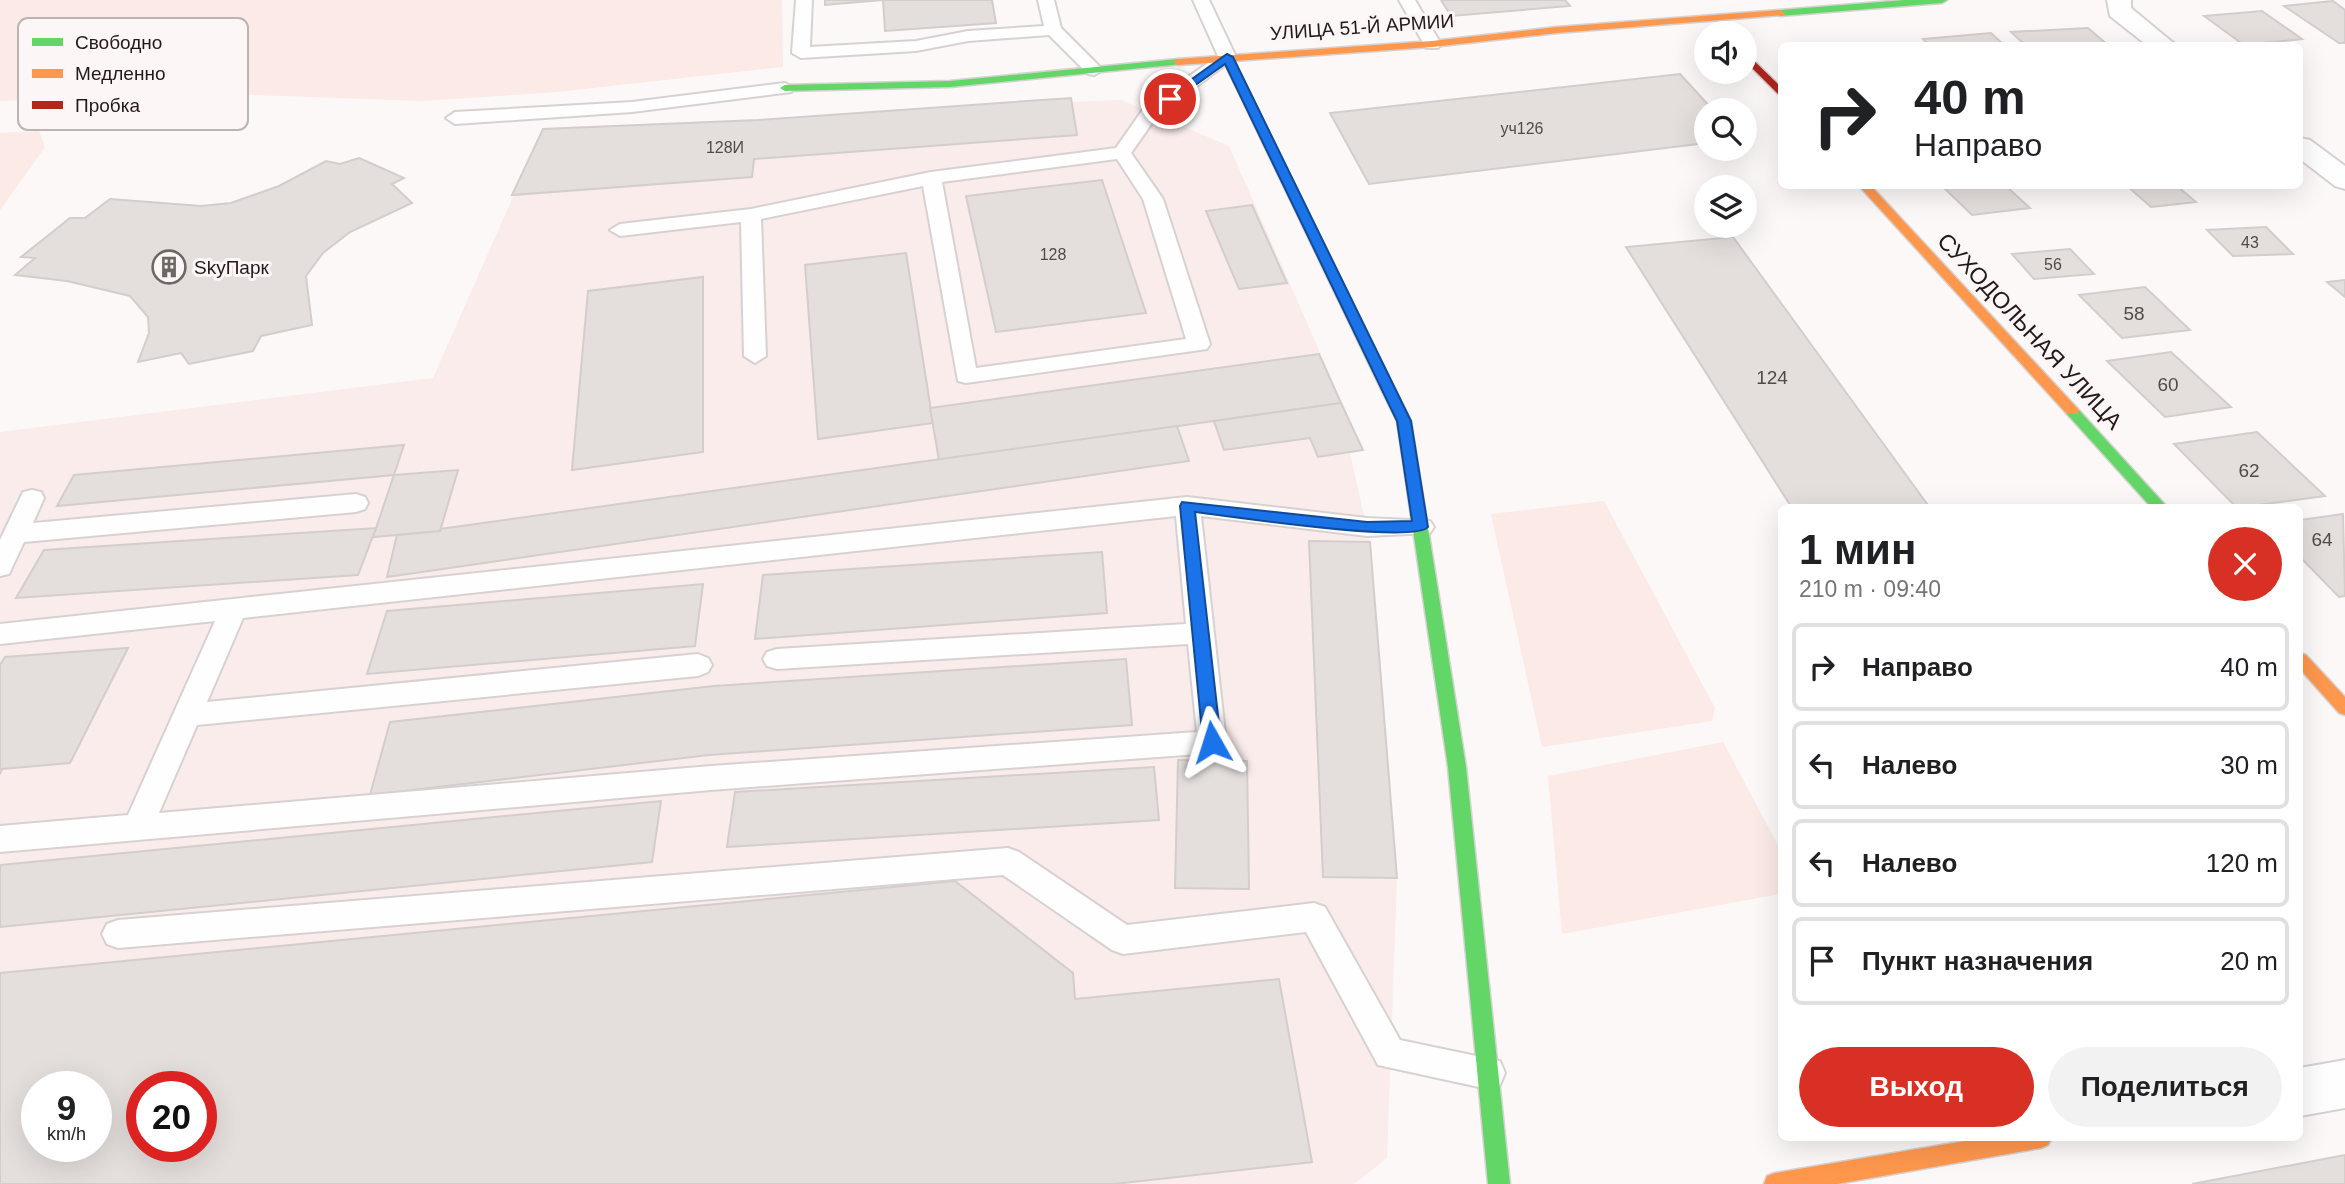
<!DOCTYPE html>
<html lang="ru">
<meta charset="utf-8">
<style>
body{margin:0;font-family:Arial,sans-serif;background:#f2f2f2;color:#202124;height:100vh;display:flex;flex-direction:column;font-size:26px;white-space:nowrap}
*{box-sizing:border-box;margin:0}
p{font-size:23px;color:#757577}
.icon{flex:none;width:38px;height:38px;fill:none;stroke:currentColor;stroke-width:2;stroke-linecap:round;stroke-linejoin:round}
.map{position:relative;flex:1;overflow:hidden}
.side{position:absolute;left:1778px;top:504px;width:525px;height:637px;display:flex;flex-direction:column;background:#fff;border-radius:10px;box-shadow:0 7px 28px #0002}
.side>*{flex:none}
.top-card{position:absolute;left:1778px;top:42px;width:525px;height:147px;border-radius:10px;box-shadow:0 7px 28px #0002;background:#fff;color:#202124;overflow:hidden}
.controls{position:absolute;left:1694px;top:21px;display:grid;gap:14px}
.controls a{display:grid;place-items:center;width:63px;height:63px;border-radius:50%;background:#fff;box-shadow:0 7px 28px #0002;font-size:35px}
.speed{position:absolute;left:21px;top:1071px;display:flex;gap:14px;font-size:35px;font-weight:700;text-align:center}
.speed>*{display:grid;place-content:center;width:91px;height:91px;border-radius:50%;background:#fff;box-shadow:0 7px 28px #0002;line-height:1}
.speed small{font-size:18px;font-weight:400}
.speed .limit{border:10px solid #d22;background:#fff;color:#111}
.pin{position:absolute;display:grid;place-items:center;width:60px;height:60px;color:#fff;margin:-30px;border:4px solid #fff;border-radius:50%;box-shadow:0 2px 7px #0007}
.me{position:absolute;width:77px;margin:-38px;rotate:354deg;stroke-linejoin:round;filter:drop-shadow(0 0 5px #0008)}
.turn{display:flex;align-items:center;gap:24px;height:147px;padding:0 21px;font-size:32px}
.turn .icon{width:91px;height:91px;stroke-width:2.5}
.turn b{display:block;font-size:49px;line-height:60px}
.round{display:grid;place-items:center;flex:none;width:74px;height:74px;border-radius:37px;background:#f2f2f2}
.headline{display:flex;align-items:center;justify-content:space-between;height:119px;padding:0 21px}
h1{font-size:42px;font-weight:800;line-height:52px}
.button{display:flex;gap:14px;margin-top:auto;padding:14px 21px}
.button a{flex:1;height:80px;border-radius:42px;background:#d93025;color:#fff;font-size:28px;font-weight:800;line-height:80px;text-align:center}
.button a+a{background:#f2f2f2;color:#202124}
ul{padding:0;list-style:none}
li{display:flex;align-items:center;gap:21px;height:88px;margin:0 14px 10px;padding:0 7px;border:4px solid #e0e0e0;border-radius:10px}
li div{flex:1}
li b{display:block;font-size:26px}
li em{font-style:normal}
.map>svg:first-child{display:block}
.built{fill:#f9ecea;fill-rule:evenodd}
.green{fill:#fbeae6}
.building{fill:#e4dfdd;stroke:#d3cdcc;stroke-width:2;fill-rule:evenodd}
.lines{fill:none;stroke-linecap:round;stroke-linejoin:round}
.lane-casing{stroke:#d7d2d1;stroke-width:4}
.street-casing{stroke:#d7d2d1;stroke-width:4}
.fast-casing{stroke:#d7d2d1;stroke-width:3}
.slow-casing{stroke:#d7d2d1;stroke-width:3}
.jam-casing{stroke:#d7d2d1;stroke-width:3}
.lane{fill:#fefefe;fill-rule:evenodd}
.street{fill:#fefefe;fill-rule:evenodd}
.fast{fill:#63d668;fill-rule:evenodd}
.slow{fill:#ff974d;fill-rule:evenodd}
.jam{fill:#b3261e;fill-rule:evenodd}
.route{fill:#1a73e8;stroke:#114b97;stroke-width:2}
.labels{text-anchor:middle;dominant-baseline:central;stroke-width:6;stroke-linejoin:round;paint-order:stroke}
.far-number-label{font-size:16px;fill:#524a49}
.far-street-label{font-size:19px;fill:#221918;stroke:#fcf7f6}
.far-poi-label{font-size:19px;fill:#221918;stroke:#fcf7f6;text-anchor:start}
.number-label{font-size:19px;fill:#524a49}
.street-label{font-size:23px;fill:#221918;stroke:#fcf7f6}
.key{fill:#fcf7f6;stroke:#bbb4b3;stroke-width:2}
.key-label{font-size:19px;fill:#221918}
</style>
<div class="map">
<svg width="2345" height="1184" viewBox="0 0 2345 1184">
<rect width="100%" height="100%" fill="#fbf8f7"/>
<!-- built -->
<path class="built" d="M1071,98l1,4 49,-2 108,46 134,304 -13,3 20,89 27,336 -10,280 -33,26h-1354v-752l433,-54 110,-249 215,-9zM37,1087h59v59h-59zM142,1087h59v59h-59z"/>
<!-- green -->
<g class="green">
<polygon points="0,0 782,0 783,67 557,92 423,101 169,92 0,101"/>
<polygon points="39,131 45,147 0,210 0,133"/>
<polygon points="1604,501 1715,708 1712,721 1542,747 1491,514"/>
<polygon points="1723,742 1781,851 1780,894 1562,934 1548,776"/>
</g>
<!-- building -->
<g class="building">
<polygon points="825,0 992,0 996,23 885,31 883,0 825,5"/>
<polygon points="1441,0 1565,0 1570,6 1451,16"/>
<polygon points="2333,1 2345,10 2345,43 2339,43 2284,6"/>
<polygon points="2262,11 2302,39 2244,45 2204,16"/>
<polygon points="2088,28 2109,46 2026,46 2011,32"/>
<polygon points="1991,33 2005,46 1930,46 1923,39"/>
<polygon points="1680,74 1713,110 1706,110 1706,143 1369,184 1330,113"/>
<polygon points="1071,98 1077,135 754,159 752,177 512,195 543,129 758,120"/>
<polygon points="359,158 404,178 392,184 412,203 350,232 323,253 306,276 312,325 261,336 253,351 189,364 181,353 138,362 149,333 148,317 130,296 67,281 15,275 35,258 21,257 70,218 85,218 110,199 201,206 231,203 279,186 326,161 340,164"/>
<polygon points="1102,180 1146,313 996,332 966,196"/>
<polygon points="1942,186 2006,186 2030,208 1972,215"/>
<polygon points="2127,186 2177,186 2196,202 2151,207"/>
<polygon points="1252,205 1287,283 1239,289 1206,211"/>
<polygon points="2266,227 2293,254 2233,256 2207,230"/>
<polygon points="1733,237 1930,508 1792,508 1626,247"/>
<polygon points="2070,249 2094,274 2034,279 2012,254"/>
<polygon points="906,253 933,423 818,439 805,265"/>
<polygon points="703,277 703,452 572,470 588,291"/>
<polygon points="2345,280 2345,297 2327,282"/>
<polygon points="2145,287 2190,330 2122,338 2079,295"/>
<polygon points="2171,352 2231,407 2165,417 2107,361"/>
<polygon points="1319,354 1341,403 939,460 930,408"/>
<polygon points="1341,403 1363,450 1318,457 1310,438 1224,450 1214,421"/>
<polygon points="1177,426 1189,461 387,577 397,535"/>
<polygon points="2257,432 2325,496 2237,508 2174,444"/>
<polygon points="404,445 394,475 57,506 74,475"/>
<polygon points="458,470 440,531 373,537 394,475"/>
<polygon points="2343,514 2345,596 2339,597 2300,557 2300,520"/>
<polygon points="376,528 358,575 16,598 44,550"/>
<polygon points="1309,541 1370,542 1397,878 1323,877"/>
<polygon points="1102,552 1107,613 755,639 763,575"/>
<polygon points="703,584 695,646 367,674 387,611"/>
<polygon points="128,648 70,763 2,769 0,774 0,665 5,657"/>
<polygon points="1126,659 1132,725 709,755 370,795 390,722 714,686"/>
<polygon points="1178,760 1247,761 1249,889 1175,888"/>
<polygon points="1154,767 1159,820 727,847 735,792"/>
<polygon points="661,801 652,862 0,927 0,865"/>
<path d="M955,881l118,92 2,26 204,-20 33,183 -198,22h-1114v-211zM37,1087h59v59h-59zM142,1087h59v59h-59z"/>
<polygon points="2345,1155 2345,1184 2192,1184"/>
</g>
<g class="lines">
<defs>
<g id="lane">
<polygon points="796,0 812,0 810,47 916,41 968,31 1044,26 1038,0 1054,0 1061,28 1103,70 1094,75 1088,74 1049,35 968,41 916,51 801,58 792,53"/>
<path d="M1193,0h16l27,57 -79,59 -26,37 32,46 47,145 -3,5 -241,34 -8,-2 -35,-195 -162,33 5,137 -11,7 -11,-7 -3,-134 -121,14 -10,-6 10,-6 131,-15 180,-37 185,-24 28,-40 74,-52zM1117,159l26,40 43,140 -210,29 -34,-186z"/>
<polygon points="1399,0 1415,0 1441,44 1438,48 1426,48"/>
<polygon points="785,83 794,88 791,92 632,112 455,124 446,118 455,112 632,102"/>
<polygon points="32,490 41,492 44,498 33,523 356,494 365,497 368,503 365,509 356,512 24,542 9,574 0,576 0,540 23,492"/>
<path d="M1187,497l180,21 63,3 4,6 -4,6 -63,3 -166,-20 25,226 -4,8 -10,3 -501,37 -711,62v-26l128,-11 87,-194 -215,23v-20zM1176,516l10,108 -409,25 -10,3 -4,7 4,7 10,3 411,-25 9,88 -486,34 -552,47 38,-88 501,-49 10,-4 4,-7 -4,-7 -10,-4 -491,48 36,-84z"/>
<polygon points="1008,848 1019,852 1127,925 1314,903 1325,907 1400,1040 1500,1061 1505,1073 1500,1085 1488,1089 1378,1065 1306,932 1123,954 1112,950 1003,875 118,948 107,944 102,934 107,924 118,920"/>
</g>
<g id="street">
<polygon points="2107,0 2131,0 2131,8 2177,46 2148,46 2110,16"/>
<polygon points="2300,138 2310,140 2345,166 2345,189 2335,186 2300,159"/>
<polygon points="2345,1060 2345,1108 2300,1116 2300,1068"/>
</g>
<g id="fast">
<polygon points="1905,0 1947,0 1942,3 1780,16 1775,13 1780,10"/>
<polygon points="1178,59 1182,60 1182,64 950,87 785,91 780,88 785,85 950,81"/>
<polygon points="1388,385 1395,389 1411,421 1466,767 1510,1184 1488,1184 1448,767 1397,421 1381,389"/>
<polygon points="2072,406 2077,408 2168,508 2152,508 2067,414 2065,411 2067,408"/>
</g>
<g id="slow">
<polygon points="1780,10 1785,13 1784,15 1557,33 1432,47 1234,61 1395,389 1388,393 1381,389 1224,62 1178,65 1173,62 1178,59 1432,41 1557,27"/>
<polygon points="1859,186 1871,186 2077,408 2079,411 2077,414 2067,414"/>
<polygon points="2300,653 2306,655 2345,697 2345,715 2339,713 2300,669"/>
<polygon points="1983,1138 2052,1138 2048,1145 2041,1148 1837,1184 1764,1184 1767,1176 1775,1173"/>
</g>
<polygon id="jam" points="1745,52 1782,88 1782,98 1745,61"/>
</defs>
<!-- lane casing -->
<use href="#lane" class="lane-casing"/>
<!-- street casing -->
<use href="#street" class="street-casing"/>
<!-- fast casing -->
<use href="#fast" class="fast-casing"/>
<!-- slow casing -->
<use href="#slow" class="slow-casing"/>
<!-- jam casing -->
<use href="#jam" class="jam-casing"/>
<!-- lane -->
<use href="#lane" class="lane"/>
<!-- street -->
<use href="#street" class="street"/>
<!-- fast -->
<use href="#fast" class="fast"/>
<!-- slow -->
<use href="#slow" class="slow"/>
<!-- jam -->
<use href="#jam" class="jam"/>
</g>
<!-- route -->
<path class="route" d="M1227,54l6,3 178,364 17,106c-13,17 -201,-11 -233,-15l26,230 -9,7 -9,-7 -23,-236 2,-4 185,20 45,-1 -15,-100 -172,-357 -52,37 -9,-2z"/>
<!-- icons -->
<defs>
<symbol id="building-ring" viewBox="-11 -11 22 22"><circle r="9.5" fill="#fcf7f6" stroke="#6e6766" stroke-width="1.5"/><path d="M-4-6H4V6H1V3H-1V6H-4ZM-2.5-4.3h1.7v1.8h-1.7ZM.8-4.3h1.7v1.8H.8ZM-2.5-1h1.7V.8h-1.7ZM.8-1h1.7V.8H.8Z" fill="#6e6766"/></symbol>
</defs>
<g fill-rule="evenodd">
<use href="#building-ring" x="150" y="248" width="38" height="38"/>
</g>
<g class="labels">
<!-- far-number labels -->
<g class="far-number-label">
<text x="1522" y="128">уч126</text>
<text x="725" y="147">128И</text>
<text x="2250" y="242">43</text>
<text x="1053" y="254">128</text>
<text x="2053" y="264">56</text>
</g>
<!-- far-street labels -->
<g class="far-street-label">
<text transform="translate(1362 27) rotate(-4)">УЛИЦА 51-Й АРМИИ</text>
</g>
<!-- far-poi labels -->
<g class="far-poi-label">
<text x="194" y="267">SkyПарк</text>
</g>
<!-- number labels -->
<g class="number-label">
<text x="2134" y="313">58</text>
<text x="1772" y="377">124</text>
<text x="2168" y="384">60</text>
<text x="2249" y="470">62</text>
<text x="2322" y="539">64</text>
</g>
<!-- street labels -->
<g class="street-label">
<text transform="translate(2030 331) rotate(47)">СУХОДОЛЬНАЯ УЛИЦА</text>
</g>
</g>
<!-- legend -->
<rect x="18" y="18" width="230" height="112" rx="10" class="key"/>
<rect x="32" y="38" width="31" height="8" fill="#63d668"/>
<rect x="32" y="69" width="31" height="9" fill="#ff974d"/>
<rect x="32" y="101" width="31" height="8" fill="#b3261e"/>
<g class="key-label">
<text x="75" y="49">Свободно</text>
<text x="75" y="80">Медленно</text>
<text x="75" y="112">Пробка</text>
</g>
</svg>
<div class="controls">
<a><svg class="icon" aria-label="sound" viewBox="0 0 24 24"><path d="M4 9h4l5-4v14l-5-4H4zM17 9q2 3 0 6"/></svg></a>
<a><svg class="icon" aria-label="search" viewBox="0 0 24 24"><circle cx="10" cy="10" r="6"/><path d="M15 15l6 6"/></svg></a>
<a><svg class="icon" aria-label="layers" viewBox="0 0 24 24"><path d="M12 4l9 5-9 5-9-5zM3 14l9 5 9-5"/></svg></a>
</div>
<div class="speed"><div>9<small>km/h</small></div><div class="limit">20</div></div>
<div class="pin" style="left:1170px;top:99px;background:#d93025"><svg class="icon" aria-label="arrive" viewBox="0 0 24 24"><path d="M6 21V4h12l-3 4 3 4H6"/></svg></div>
<svg class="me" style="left:1212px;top:742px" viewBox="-20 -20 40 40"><path d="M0-17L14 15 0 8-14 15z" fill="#1a73e8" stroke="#fff" stroke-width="4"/></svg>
<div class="top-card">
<div class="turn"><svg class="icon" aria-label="right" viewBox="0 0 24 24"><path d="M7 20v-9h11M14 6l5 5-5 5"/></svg><div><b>40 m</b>Направо</div></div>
</div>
<section class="side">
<div class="headline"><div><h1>1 мин</h1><p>210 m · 09:40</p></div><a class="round" style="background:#d93025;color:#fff"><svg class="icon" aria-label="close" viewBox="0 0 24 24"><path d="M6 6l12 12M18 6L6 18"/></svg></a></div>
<ul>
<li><svg class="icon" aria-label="right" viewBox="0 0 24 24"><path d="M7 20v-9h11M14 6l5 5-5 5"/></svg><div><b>Направо</b></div><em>40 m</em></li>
<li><svg class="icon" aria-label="left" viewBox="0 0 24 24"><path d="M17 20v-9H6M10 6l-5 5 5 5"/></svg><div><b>Налево</b></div><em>30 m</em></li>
<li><svg class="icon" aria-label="left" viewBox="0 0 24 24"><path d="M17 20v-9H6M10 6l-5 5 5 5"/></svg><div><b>Налево</b></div><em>120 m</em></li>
<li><svg class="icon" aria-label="arrive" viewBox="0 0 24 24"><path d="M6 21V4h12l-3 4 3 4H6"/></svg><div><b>Пункт назначения</b></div><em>20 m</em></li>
</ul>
<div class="button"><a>Выход</a><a>Поделиться</a></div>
</section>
</div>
